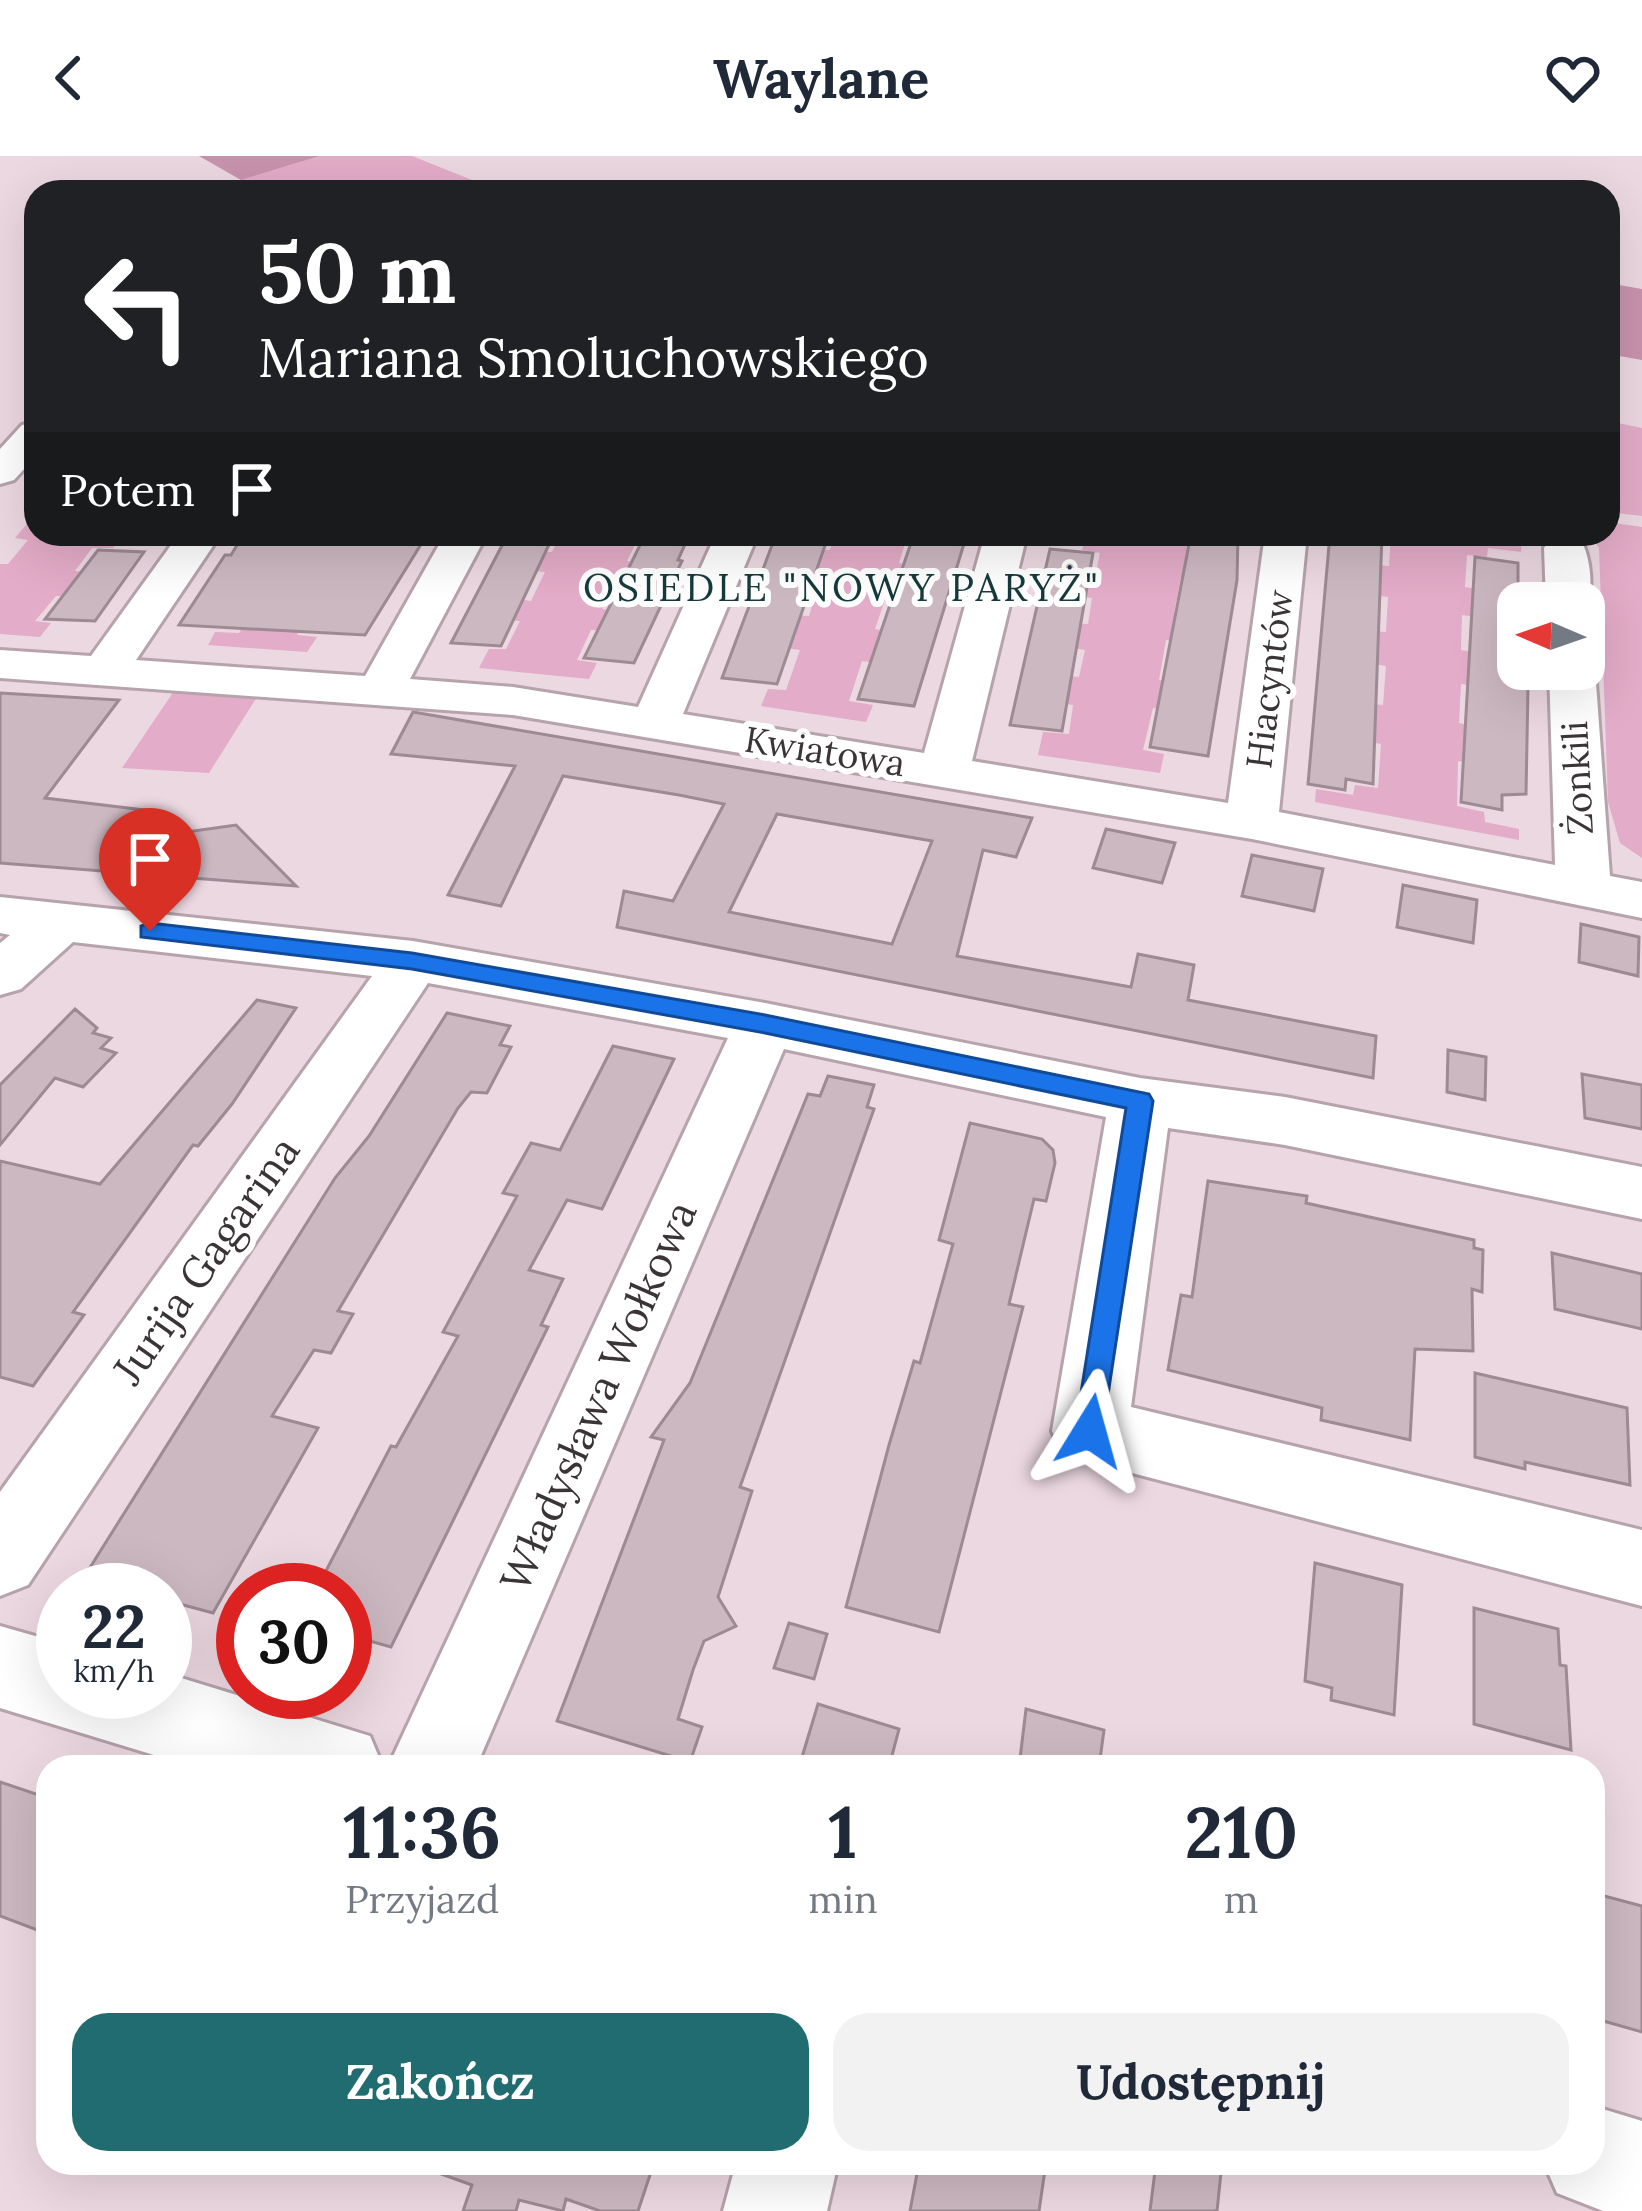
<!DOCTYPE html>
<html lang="pl">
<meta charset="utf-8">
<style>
body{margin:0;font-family:Lora,serif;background:#f2f2f3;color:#1f2937;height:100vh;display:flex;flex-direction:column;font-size:45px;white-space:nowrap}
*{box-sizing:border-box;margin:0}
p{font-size:39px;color:#747a83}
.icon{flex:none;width:66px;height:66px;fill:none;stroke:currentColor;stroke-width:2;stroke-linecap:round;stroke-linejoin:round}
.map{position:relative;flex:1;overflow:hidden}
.side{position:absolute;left:36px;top:1599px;width:1569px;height:420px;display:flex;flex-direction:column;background:#fff;border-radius:36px;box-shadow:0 12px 48px #0002}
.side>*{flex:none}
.hud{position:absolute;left:24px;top:24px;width:1596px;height:366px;border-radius:36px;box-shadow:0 12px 48px #0002;background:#202124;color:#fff;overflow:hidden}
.needle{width:78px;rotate:272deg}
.fabs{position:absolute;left:1497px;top:426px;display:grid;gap:24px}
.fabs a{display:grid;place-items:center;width:108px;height:108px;border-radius:24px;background:#fff;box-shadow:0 12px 48px #0002;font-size:60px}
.speed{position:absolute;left:36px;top:1407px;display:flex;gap:24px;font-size:60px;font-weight:700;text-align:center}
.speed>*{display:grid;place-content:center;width:156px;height:156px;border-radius:50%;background:#fff;box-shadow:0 12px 48px #0002;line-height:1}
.speed small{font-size:30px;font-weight:400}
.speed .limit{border:18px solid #d22;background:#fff;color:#111}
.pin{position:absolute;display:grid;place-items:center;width:102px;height:102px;color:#fff;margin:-123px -51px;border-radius:50% 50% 50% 0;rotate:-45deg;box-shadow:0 0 12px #0007}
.pin .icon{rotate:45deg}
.me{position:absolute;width:132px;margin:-66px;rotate:8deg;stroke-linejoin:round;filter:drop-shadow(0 0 9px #0008)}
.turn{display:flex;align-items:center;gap:42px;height:252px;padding:0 36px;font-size:54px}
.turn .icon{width:156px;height:156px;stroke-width:2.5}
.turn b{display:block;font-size:84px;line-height:102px}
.then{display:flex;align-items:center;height:114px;padding:0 36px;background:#0003;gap:24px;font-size:45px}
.eta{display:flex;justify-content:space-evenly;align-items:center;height:204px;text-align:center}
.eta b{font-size:72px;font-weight:700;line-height:84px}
.action{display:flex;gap:24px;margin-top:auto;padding:24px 36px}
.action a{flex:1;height:138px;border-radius:36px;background:#216c71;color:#fff;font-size:48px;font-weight:700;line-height:138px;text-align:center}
.action a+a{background:#f2f2f3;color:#1f2937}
header{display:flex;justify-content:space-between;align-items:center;height:156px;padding:0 36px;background:#fff;font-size:54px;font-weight:700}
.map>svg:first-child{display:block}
.green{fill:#e3acc8}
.forest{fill:#c993ae}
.building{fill:#ccb8c1;stroke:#9d8a93;stroke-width:3;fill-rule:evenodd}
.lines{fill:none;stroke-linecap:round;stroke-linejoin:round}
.minor-casing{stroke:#b6a3ac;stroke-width:6}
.minor{fill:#fff;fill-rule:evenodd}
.route{fill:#1a73e8;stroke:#114b97;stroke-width:3}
.labels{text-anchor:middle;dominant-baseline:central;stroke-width:12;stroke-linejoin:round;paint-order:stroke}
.far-street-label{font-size:36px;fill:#3b3437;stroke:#fff}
.far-neighbourhood-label{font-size:39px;letter-spacing:3px;fill:#173a3c;stroke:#fff}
.street-label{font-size:42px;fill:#3b3437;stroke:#fff}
</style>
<header><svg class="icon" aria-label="back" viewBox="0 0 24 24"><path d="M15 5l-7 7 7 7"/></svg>Waylane<svg class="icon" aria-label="heart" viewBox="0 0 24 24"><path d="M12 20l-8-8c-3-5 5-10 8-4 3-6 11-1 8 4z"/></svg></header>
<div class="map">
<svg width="1642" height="2055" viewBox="0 0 1642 2055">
<rect width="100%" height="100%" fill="#ecd8e1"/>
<!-- green -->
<g class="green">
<polygon points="320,0 412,0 502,36 262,36 241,24"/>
<polygon points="1608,265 1642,272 1642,360 1608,356"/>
<polygon points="30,364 36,364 36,378 124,378 113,392 92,392 75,415 92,417 75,440 56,440 35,465 51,467 40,481 0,478 0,408 8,408 28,384 15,382"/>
<polygon points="1608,366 1642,371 1642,702 1620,687 1608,646 1599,392 1590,378 1608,378"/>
<polygon points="298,378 367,378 297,479 317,481 307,496 208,489 215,476 239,477"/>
<polygon points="561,378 661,378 659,382 639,381 627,405 645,408 636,427 614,425 602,453 622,455 613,475 591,474 577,504 597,507 589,523 479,512 489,493 506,493 520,465 504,464 515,443 531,445 545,416 526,414 537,395 552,396"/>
<polygon points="835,378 908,378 899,407 918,410 909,440 887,438 875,473 896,477 885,508 862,505 849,545 873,549 866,566 761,550 768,533 786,534 800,494 778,491 788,459 809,460 820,424 801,421 811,393 830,394"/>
<polygon points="1086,378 1190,378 1186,398 1198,400 1194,422 1181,421 1174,457 1187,460 1183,486 1166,484 1159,524 1176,527 1171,554 1153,552 1143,594 1164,598 1160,617 1038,599 1043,576 1069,578 1073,549 1051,546 1057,519 1079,521 1085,494 1060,490 1067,467 1088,468 1092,442 1075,440 1080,420 1095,421 1100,397 1082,394"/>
<polygon points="1391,378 1522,378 1521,396 1488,392 1487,401 1467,399 1465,431 1488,435 1487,462 1462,459 1461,494 1487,499 1487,531 1461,528 1459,567 1485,572 1484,609 1458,605 1457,650 1484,656 1485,666 1519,673 1519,684 1315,646 1316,633 1353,639 1355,629 1378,632 1381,588 1359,584 1362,547 1383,549 1386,510 1367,507 1369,475 1386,476 1388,441 1372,439 1374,409 1389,410"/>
<polygon points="174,535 257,541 209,617 122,612"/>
</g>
<!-- forest -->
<g class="forest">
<polygon points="199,0 320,0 241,24"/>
<polygon points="1608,127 1642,133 1642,204 1608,198"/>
</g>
<!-- building -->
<g class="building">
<polygon points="244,378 308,378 423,385 365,479 179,469 225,399 231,399"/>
<polygon points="508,378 554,378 501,490 451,487"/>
<polygon points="781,378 829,378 777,528 722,522 774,384"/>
<polygon points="914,378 967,378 914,550 858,543"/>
<polygon points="1191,378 1238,378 1237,424 1208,600 1150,591"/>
<polygon points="1330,378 1382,378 1373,628 1346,623 1345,634 1308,628"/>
<polygon points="643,383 686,386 678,404 682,405 634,507 584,502"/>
<polygon points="1050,393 1093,397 1062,575 1010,569"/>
<polygon points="98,394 144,396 95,465 45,463"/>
<polygon points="1475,401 1518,407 1518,530 1528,531 1526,638 1502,639 1502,654 1461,646"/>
<polygon points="0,537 119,544 45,642 161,656 144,682 236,669 296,730 0,707"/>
<path d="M413,556l619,106 -16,39 -33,-7 -26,106 174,31 7,-33 56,11 -6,35 188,36 -3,42 -756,-151 7,-36 49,10 51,-97 -45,-9 -116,-19 -62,130 -53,-11 67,-129 -124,-12zM777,658l155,27 -40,103 -163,-32z"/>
<polygon points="1106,673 1175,687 1162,727 1093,712"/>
<polygon points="1252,699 1323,713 1314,755 1242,740"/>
<polygon points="1403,729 1477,744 1473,787 1397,771"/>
<polygon points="1581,768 1639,781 1638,820 1579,806"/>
<polygon points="257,844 296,852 232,948 198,990 193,989 73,1156 84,1159 33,1230 0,1221 0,1005 100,1028"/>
<polygon points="75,853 97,872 93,877 111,882 101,892 116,897 83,931 55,922 0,989 0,929"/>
<polygon points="447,857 510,870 500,889 511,891 487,937 471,936 458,952 338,1155 353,1158 331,1197 314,1194 272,1260 318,1272 213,1457 165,1444 165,1434 131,1434 84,1421 335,1022 369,980"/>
<polygon points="613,890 674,903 602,1053 567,1044 529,1114 563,1123 541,1169 548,1171 391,1491 345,1478 345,1434 316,1434 391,1290 396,1291 458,1180 443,1176 517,1040 503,1037 531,987 560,994"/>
<polygon points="1448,894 1486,901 1485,944 1447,936"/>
<polygon points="1582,918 1642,929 1642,973 1585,962"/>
<polygon points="828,920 874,929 867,951 874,953 740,1331 752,1335 718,1441 736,1470 704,1485 693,1514 678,1563 702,1571 690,1606 557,1565 664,1284 651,1281 690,1227 808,938 820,940"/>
<polygon points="970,967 1042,983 1053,994 1055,1007 1046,1045 1034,1043 1009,1148 1023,1151 939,1476 846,1451 889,1289 914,1205 920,1207 953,1088 939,1084"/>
<polygon points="1208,1025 1307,1040 1306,1047 1474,1084 1474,1092 1483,1094 1482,1136 1472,1133 1473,1195 1415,1193 1410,1284 1321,1264 1322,1252 1168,1214 1181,1139 1192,1141"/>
<polygon points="1552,1097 1642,1118 1642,1173 1555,1153"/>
<polygon points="1475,1217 1627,1252 1630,1329 1525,1306 1525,1313 1475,1301"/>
<polygon points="1315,1407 1402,1429 1394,1559 1331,1544 1332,1532 1305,1525"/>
<polygon points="1474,1452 1558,1473 1560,1509 1566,1510 1571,1594 1474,1568"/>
<polygon points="789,1467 827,1478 814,1523 774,1512"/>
<polygon points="818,1548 899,1573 889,1611 799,1611"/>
<polygon points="1026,1553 1104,1574 1099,1611 1019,1611"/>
<polygon points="0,1626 48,1642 48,1778 0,1760"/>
<polygon points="1593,1737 1642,1750 1642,1876 1593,1862"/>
<polygon points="431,2007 654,2007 638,2055 600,2055 566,2043 563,2055 519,2044 516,2055 463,2055 472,2029 430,2014"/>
<polygon points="919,2007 1046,2007 1039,2055 910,2055"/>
<polygon points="1156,2007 1222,2007 1217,2055 1150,2055"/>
</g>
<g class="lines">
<defs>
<g id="minor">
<polygon points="36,266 36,300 14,324 0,328 0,293 22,269"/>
<polygon points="179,378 221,378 136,504 365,520 445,378 487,378 410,523 513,531 638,551 716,378 758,378 683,558 924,597 985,378 1027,378 972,605 1228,647 1265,378 1307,378 1279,656 1555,709 1549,513 1584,513 1584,502 1589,503 1595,513 1610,720 1642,726 1642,762 1252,683 513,559 0,522 0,494 91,500"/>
<path d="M1565,379l15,4c11,16 15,57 4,73v-9h-38l-2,-55 6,-9z"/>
<polygon points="0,741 413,785 765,847 1140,922 1285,941 1642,1011 1642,1063 1285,989 1168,972 1131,1251 1642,1374 1642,1450 1063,1299 1052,1275 1106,961 784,893 476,1611 388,1611 728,882 428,827 28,1429 0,1440 0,1336 372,820 73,786 21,833 0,839 0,787 10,779 0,777"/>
<polygon points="0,1470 63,1488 63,1536 165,1536 165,1517 370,1580 383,1611 193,1611 0,1552"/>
<polygon points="1593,1950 1642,1965 1642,2055 1603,2055 1557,2037 1544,2007 1593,2007"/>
<polygon points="736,2007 838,2007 827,2055 723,2055"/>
</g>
</defs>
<!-- minor casing -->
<use href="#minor" class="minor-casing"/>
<!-- minor -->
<use href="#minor" class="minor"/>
</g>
<!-- route -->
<polygon class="route" points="150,767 412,797 765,859 1149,938 1153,945 1101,1284 1090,1288 1079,1284 1075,1275 1126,952 765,877 412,813 141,781 141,770"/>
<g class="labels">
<!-- far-street labels -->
<g class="far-street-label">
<text transform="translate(1269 523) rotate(-83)">Hiacyntów</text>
<text transform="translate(825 595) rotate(9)">Kwiatowa</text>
<text transform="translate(1577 622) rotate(-93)">Żonkili</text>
</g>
<!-- far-neighbourhood labels -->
<g class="far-neighbourhood-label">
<text x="842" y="431">OSIEDLE "NOWY PARYŻ"</text>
</g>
<!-- street labels -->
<g class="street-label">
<text transform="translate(206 1104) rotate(-55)">Jurija Gagarina</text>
<text transform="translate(598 1240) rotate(-66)">Władysława Wołkowa</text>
</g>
</g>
</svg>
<div class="fabs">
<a><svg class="needle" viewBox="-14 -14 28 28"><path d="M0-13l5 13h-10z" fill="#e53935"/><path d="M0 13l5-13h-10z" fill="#747a83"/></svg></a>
</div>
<div class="speed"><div>22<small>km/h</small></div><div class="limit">30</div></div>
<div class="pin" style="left:150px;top:775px;background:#d93025"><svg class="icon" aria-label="arrive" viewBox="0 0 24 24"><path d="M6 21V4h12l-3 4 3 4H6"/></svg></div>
<svg class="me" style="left:1090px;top:1275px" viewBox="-20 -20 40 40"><path d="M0-17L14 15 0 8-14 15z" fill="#1a73e8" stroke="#fff" stroke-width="4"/></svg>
<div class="hud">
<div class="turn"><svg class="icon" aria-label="left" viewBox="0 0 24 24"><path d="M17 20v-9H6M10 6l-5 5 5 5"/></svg><div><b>50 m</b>Mariana Smoluchowskiego</div></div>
<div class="then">Potem<svg class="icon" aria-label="arrive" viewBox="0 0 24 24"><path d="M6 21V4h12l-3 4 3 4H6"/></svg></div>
</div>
<section class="side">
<div class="eta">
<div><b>11:36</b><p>Przyjazd</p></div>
<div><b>1</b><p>min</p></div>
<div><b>210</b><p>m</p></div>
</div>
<div class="action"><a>Zakończ</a><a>Udostępnij</a></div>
</section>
</div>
